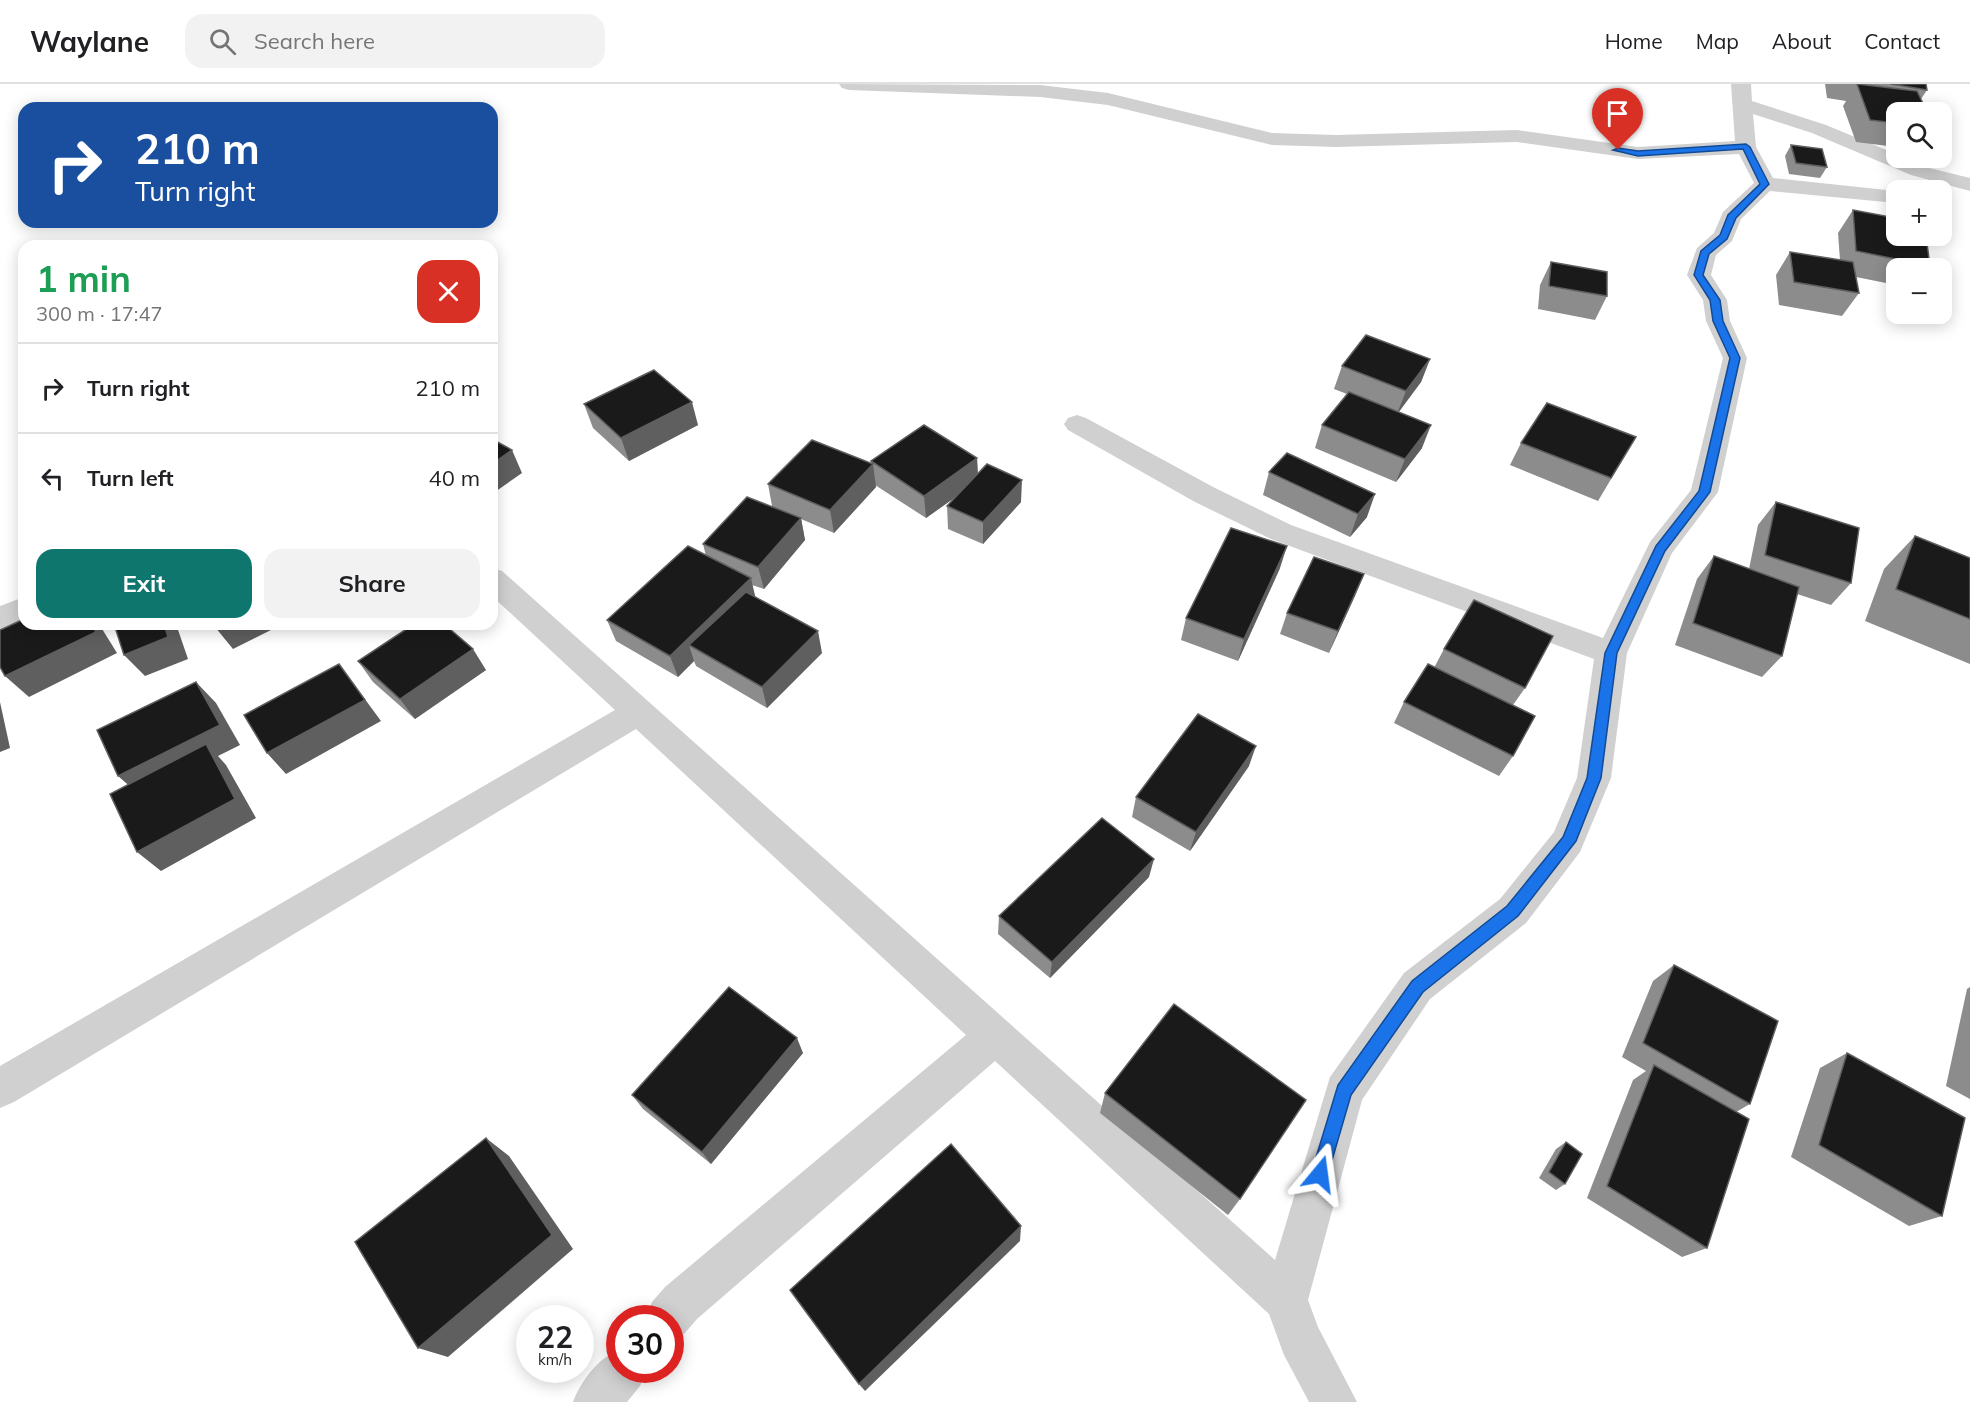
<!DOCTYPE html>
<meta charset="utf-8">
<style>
body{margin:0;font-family:Mulish,sans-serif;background:#f2f2f2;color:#202124;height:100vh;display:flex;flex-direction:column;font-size:22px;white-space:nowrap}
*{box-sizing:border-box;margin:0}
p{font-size:20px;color:#757577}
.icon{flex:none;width:33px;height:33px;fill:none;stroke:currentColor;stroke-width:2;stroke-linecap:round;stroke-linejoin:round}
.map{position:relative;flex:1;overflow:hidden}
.drawer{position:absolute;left:18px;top:156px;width:480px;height:390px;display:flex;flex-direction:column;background:#fff;border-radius:18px;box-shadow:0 3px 15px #0003}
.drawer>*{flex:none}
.banner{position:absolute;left:18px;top:18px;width:480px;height:126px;border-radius:18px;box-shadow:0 3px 15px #0003;background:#1a4fa0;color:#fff;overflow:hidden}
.tools{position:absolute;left:1886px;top:18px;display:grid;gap:12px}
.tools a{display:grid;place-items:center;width:66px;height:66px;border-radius:12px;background:#fff;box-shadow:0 3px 15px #0003;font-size:30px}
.speed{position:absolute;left:516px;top:1221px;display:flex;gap:12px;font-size:30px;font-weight:700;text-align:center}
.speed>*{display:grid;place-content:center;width:78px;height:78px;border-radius:50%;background:#fff;box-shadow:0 3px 15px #0003;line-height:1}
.speed small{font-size:15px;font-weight:400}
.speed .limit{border:9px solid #d22;background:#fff;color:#111}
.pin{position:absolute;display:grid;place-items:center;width:51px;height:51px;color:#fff;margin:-62px -26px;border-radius:50% 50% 50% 0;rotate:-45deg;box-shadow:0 0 6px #0007}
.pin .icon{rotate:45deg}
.me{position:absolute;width:66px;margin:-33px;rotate:16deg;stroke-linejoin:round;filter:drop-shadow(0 0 4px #0008)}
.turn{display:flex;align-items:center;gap:21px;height:126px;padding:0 18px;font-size:27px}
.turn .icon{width:78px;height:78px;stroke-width:2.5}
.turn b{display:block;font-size:42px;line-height:51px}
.round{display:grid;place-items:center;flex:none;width:63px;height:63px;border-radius:18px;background:#f2f2f2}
.summary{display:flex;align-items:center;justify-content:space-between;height:102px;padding:0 18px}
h1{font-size:36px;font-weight:700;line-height:45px;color:#1e9e55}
.button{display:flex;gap:12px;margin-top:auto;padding:12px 18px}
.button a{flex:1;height:69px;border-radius:18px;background:#0f766e;color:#fff;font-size:24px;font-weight:700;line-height:69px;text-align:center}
.button a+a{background:#f2f2f2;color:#202124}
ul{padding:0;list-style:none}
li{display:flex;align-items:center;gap:18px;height:90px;padding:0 18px;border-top:2px solid #e0e0e0}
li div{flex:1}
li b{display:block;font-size:22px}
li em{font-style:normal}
header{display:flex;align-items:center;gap:36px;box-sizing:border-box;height:84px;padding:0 30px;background:#fff;border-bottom:2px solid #e0e0e0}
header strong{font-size:28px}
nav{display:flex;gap:33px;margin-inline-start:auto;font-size:21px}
.search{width:420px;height:54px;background:#f2f2f2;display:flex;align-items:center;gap:15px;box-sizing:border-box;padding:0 21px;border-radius:18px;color:#757577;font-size:22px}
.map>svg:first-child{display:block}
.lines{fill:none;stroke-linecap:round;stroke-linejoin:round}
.minor{fill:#d0d0d0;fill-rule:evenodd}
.wall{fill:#8c8c8c}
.shaded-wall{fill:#5f5f5f}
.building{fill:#1a1a1a;stroke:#5f5f5f;stroke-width:1.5}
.route{fill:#1a73e8;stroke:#114b97;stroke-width:1.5}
</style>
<header>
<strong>Waylane</strong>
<div class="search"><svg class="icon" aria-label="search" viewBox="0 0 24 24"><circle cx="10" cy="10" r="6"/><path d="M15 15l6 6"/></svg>Search here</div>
<nav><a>Home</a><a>Map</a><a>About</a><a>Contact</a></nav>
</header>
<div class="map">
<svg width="1970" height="1318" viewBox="0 0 1970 1318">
<rect width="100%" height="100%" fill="#fff"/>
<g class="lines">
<!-- minor -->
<g class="minor">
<polygon points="839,0 1040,1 1108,9 1272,49 1336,51 1517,46 1638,63 1735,57 1731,0 1751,0 1752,17 1826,41 1896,70 1896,74 1904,74 1925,83 1970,94 1970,107 1911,91 1812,49 1753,30 1756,63 1773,94 1896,107 1896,119 1770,107 1741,135 1732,157 1716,171 1711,191 1727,216 1730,237 1747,274 1718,408 1672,469 1627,569 1611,694 1580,768 1526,839 1430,915 1362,1016 1308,1216 1318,1243 1357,1318 1309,1318 1284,1271 1269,1230 995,977 697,1235 684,1250 670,1255 670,1234 646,1234 652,1218 665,1203 966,951 636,645 14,1018 0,1024 0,982 615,626 492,512 492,484 502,487 1275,1176 1330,993 1404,889 1500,815 1554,748 1577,694 1594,575 1271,455 1195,418 1068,346 1064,340 1068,334 1077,331 1086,334 1215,404 1291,441 1603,554 1650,458 1691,406 1723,274 1706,237 1703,216 1687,191 1697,164 1714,149 1723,128 1754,99 1739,70 1638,75 1517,58 1336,63 1272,61 1108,21 1040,13 849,6 842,4"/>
<polygon points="24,513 24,537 0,546 0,522"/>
<path d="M620,1265v21h27l-7,16 -13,16h-54c8,-21 25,-44 47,-53z"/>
</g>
</g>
<!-- wall -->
<g class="wall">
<polygon points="1825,0 1926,0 1927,6 1921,15 1896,28 1896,63 1856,58 1843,22 1846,17 1827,14"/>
<polygon points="1791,61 1827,83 1820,94 1789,90 1785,72"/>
<polygon points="1853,126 1930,182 1928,184 1896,184 1896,201 1856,193 1859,209 1842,232 1779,221 1776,191 1790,168 1840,176 1838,149"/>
<polygon points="1551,178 1607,212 1595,236 1538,225 1540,201"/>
<polygon points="1430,275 1421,298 1399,328 1422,364 1396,398 1315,364 1322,341 1347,310 1334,305 1342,282"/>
<polygon points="584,320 698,341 629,377 593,344"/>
<polygon points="1636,353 1598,417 1510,381 1521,359"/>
<polygon points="977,374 978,390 1021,418 983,460 948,445 947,422 957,412 926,434 875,401 876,403 834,449 801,435 805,456 764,505 752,501 755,513 822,569 767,624 696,582 694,577 678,593 616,557 607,536 706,472 703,460 772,422 768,400 871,380 871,377"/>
<polygon points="1269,388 1367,433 1350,453 1263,411"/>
<polygon points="1776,418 1851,499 1831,521 1797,510 1782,572 1762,593 1675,561 1697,495 1714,472 1749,485 1758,441"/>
<polygon points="1915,452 1970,474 1970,580 1865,537 1884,485"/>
<polygon points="1280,484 1238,577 1181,556 1186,534"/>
<polygon points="1364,490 1329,569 1280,550 1287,529"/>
<polygon points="1444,565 1525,604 1513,621 1513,672 1499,692 1394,639 1404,618 1434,584"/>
<polygon points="358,577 486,586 415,635 373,598"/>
<polygon points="1249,682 1190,767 1132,733 1136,713"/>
<polygon points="1149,793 1050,894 998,850 999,832"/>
<polygon points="1674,881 1750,1020 1736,1028 1707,1164 1682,1173 1587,1114 1633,996 1646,987 1622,973 1653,897"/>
<polygon points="1970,903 1970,1015 1946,1002 1967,905"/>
<polygon points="803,969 711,1080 643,1025 632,1011"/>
<polygon points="1847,969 1942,1132 1909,1142 1791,1073 1820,984"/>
<polygon points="1105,1009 1240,1115 1228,1131 1100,1029"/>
<polygon points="1566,1058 1565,1100 1556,1106 1539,1094 1556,1065"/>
</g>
<!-- shaded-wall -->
<g class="shaded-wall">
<polygon points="1430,275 1421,298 1397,330 1406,307"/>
<polygon points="692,318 698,341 629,377 621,354"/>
<polygon points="1431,341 1422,364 1396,398 1405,375"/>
<polygon points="512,366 522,389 492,410 492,380"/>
<polygon points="977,374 978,397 926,434 924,412"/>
<polygon points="873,380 876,403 834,449 830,426"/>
<polygon points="1022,396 1021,418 983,460 983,438"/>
<polygon points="1375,410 1367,433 1350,453 1358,430"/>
<polygon points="801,434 805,456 764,505 758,483"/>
<polygon points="1287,462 1280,484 1238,577 1244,555"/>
<polygon points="1364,490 1355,512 1329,569 1338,547"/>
<polygon points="751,494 756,516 689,561 694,577 678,593 670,572"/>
<polygon points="91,540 99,540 117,569 29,613 5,592"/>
<polygon points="164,540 176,540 188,575 145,592 124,571"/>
<polygon points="221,540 283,540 233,565 215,543"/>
<polygon points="818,547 822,569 767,624 762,603"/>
<polygon points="473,565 486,586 415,635 400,615"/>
<polygon points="339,580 381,637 286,690 267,669"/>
<polygon points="196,598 216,619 240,661 218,672 226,681 256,734 161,787 137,768 141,712 118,692"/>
<polygon points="0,618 10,664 0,668"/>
<polygon points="1256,662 1249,682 1190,767 1196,748"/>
<polygon points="1154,775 1149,793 1050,894 1052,878"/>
<polygon points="797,954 803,969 711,1080 702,1068"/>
<polygon points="486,1054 509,1072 573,1165 448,1273 418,1264"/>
<polygon points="1021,1142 1020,1157 865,1307 859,1300"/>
</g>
<!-- building -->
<g class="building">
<polygon points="1857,0 1917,7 1927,28 1896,28 1896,39 1870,36"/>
<polygon points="1891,0 1926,0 1927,6"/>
<polygon points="1791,61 1822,65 1827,83 1796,79"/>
<polygon points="1853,126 1896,134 1896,152 1926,152 1930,182 1856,167"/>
<polygon points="1790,168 1853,178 1859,209 1794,198"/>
<polygon points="1551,178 1607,188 1607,212 1549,202"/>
<polygon points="1366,251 1430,275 1406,307 1342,282"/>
<polygon points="654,286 692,318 621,354 584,320"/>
<polygon points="1349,308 1431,341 1405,375 1322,341"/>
<polygon points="1547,319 1636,353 1611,394 1521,359"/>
<polygon points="924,341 977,374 924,412 871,377"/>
<polygon points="492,355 512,366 492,380"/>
<polygon points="812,356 873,380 830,426 768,400"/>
<polygon points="1287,369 1375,410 1358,430 1269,388"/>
<polygon points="987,380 1022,396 983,438 947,422"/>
<polygon points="747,413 801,434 758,483 703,460"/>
<polygon points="1776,418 1859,444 1851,499 1765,471"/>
<polygon points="1231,444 1287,462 1244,555 1186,534"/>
<polygon points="1915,452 1970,474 1970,535 1896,505"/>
<polygon points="688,462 751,494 670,572 607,536"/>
<polygon points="1714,472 1799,503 1782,572 1693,539"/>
<polygon points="1314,473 1364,490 1338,547 1287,529"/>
<polygon points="746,508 818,547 762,603 689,561"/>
<polygon points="1474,516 1553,552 1525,604 1444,565"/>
<polygon points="24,535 24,540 91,540 96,548 5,592 0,583 0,546"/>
<polygon points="114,540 164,540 168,553 124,571"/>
<polygon points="213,540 221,540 215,543"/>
<polygon points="414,540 444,540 473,565 400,615 358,577"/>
<polygon points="339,580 365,616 267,669 244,631"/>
<polygon points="1428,580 1535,632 1513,672 1404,618"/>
<polygon points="196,598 220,641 118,692 97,646"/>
<polygon points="1198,630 1256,662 1196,748 1136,713"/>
<polygon points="206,660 235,715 137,768 110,710"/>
<polygon points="1102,734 1154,775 1052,878 999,832"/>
<polygon points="1674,881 1778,937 1750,1020 1643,959"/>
<polygon points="729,903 797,954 702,1068 632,1011"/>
<polygon points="1174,920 1306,1016 1240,1115 1105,1009"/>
<polygon points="1847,969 1965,1034 1942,1132 1819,1061"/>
<polygon points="1654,981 1749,1035 1707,1164 1607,1102"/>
<polygon points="486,1054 552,1151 418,1264 355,1158"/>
<polygon points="1566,1058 1582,1070 1565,1100 1549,1088"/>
<polygon points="951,1060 1021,1142 859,1300 790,1206"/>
</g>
<!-- route -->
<polygon class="route" points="1746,60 1750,63 1769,100 1736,134 1727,155 1709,170 1703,191 1720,216 1723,237 1740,274 1710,408 1665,467 1617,569 1601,694 1576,757 1518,832 1423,908 1351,1011 1328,1090 1326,1096 1320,1099 1314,1096 1311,1090 1338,1001 1412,897 1507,822 1563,753 1587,694 1605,569 1656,462 1699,407 1730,274 1713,237 1710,216 1694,191 1701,167 1720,151 1728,131 1760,100 1743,65 1638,72 1613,66 1618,64 1638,67"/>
</svg>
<div class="tools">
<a><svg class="icon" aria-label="search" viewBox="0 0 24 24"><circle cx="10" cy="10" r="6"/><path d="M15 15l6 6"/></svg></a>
<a>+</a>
<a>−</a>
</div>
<div class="speed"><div>22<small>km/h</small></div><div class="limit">30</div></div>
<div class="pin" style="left:1618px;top:66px;background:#d93025"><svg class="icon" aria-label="arrive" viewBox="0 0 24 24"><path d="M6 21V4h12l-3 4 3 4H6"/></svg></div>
<svg class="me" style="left:1320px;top:1090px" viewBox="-20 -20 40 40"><path d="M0-17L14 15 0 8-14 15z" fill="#1a73e8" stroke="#fff" stroke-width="4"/></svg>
<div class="banner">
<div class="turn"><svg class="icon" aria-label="right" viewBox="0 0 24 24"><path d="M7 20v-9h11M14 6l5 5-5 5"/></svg><div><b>210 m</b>Turn right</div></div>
</div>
<section class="drawer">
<div class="summary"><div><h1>1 min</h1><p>300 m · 17:47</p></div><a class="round" style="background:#d93025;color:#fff"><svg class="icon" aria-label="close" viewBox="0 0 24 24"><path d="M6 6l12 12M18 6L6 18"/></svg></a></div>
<ul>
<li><svg class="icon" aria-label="right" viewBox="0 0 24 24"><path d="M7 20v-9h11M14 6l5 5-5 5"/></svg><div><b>Turn right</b></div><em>210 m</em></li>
<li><svg class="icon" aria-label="left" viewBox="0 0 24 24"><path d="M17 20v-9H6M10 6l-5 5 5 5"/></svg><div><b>Turn left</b></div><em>40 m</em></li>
</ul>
<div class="button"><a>Exit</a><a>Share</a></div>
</section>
</div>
